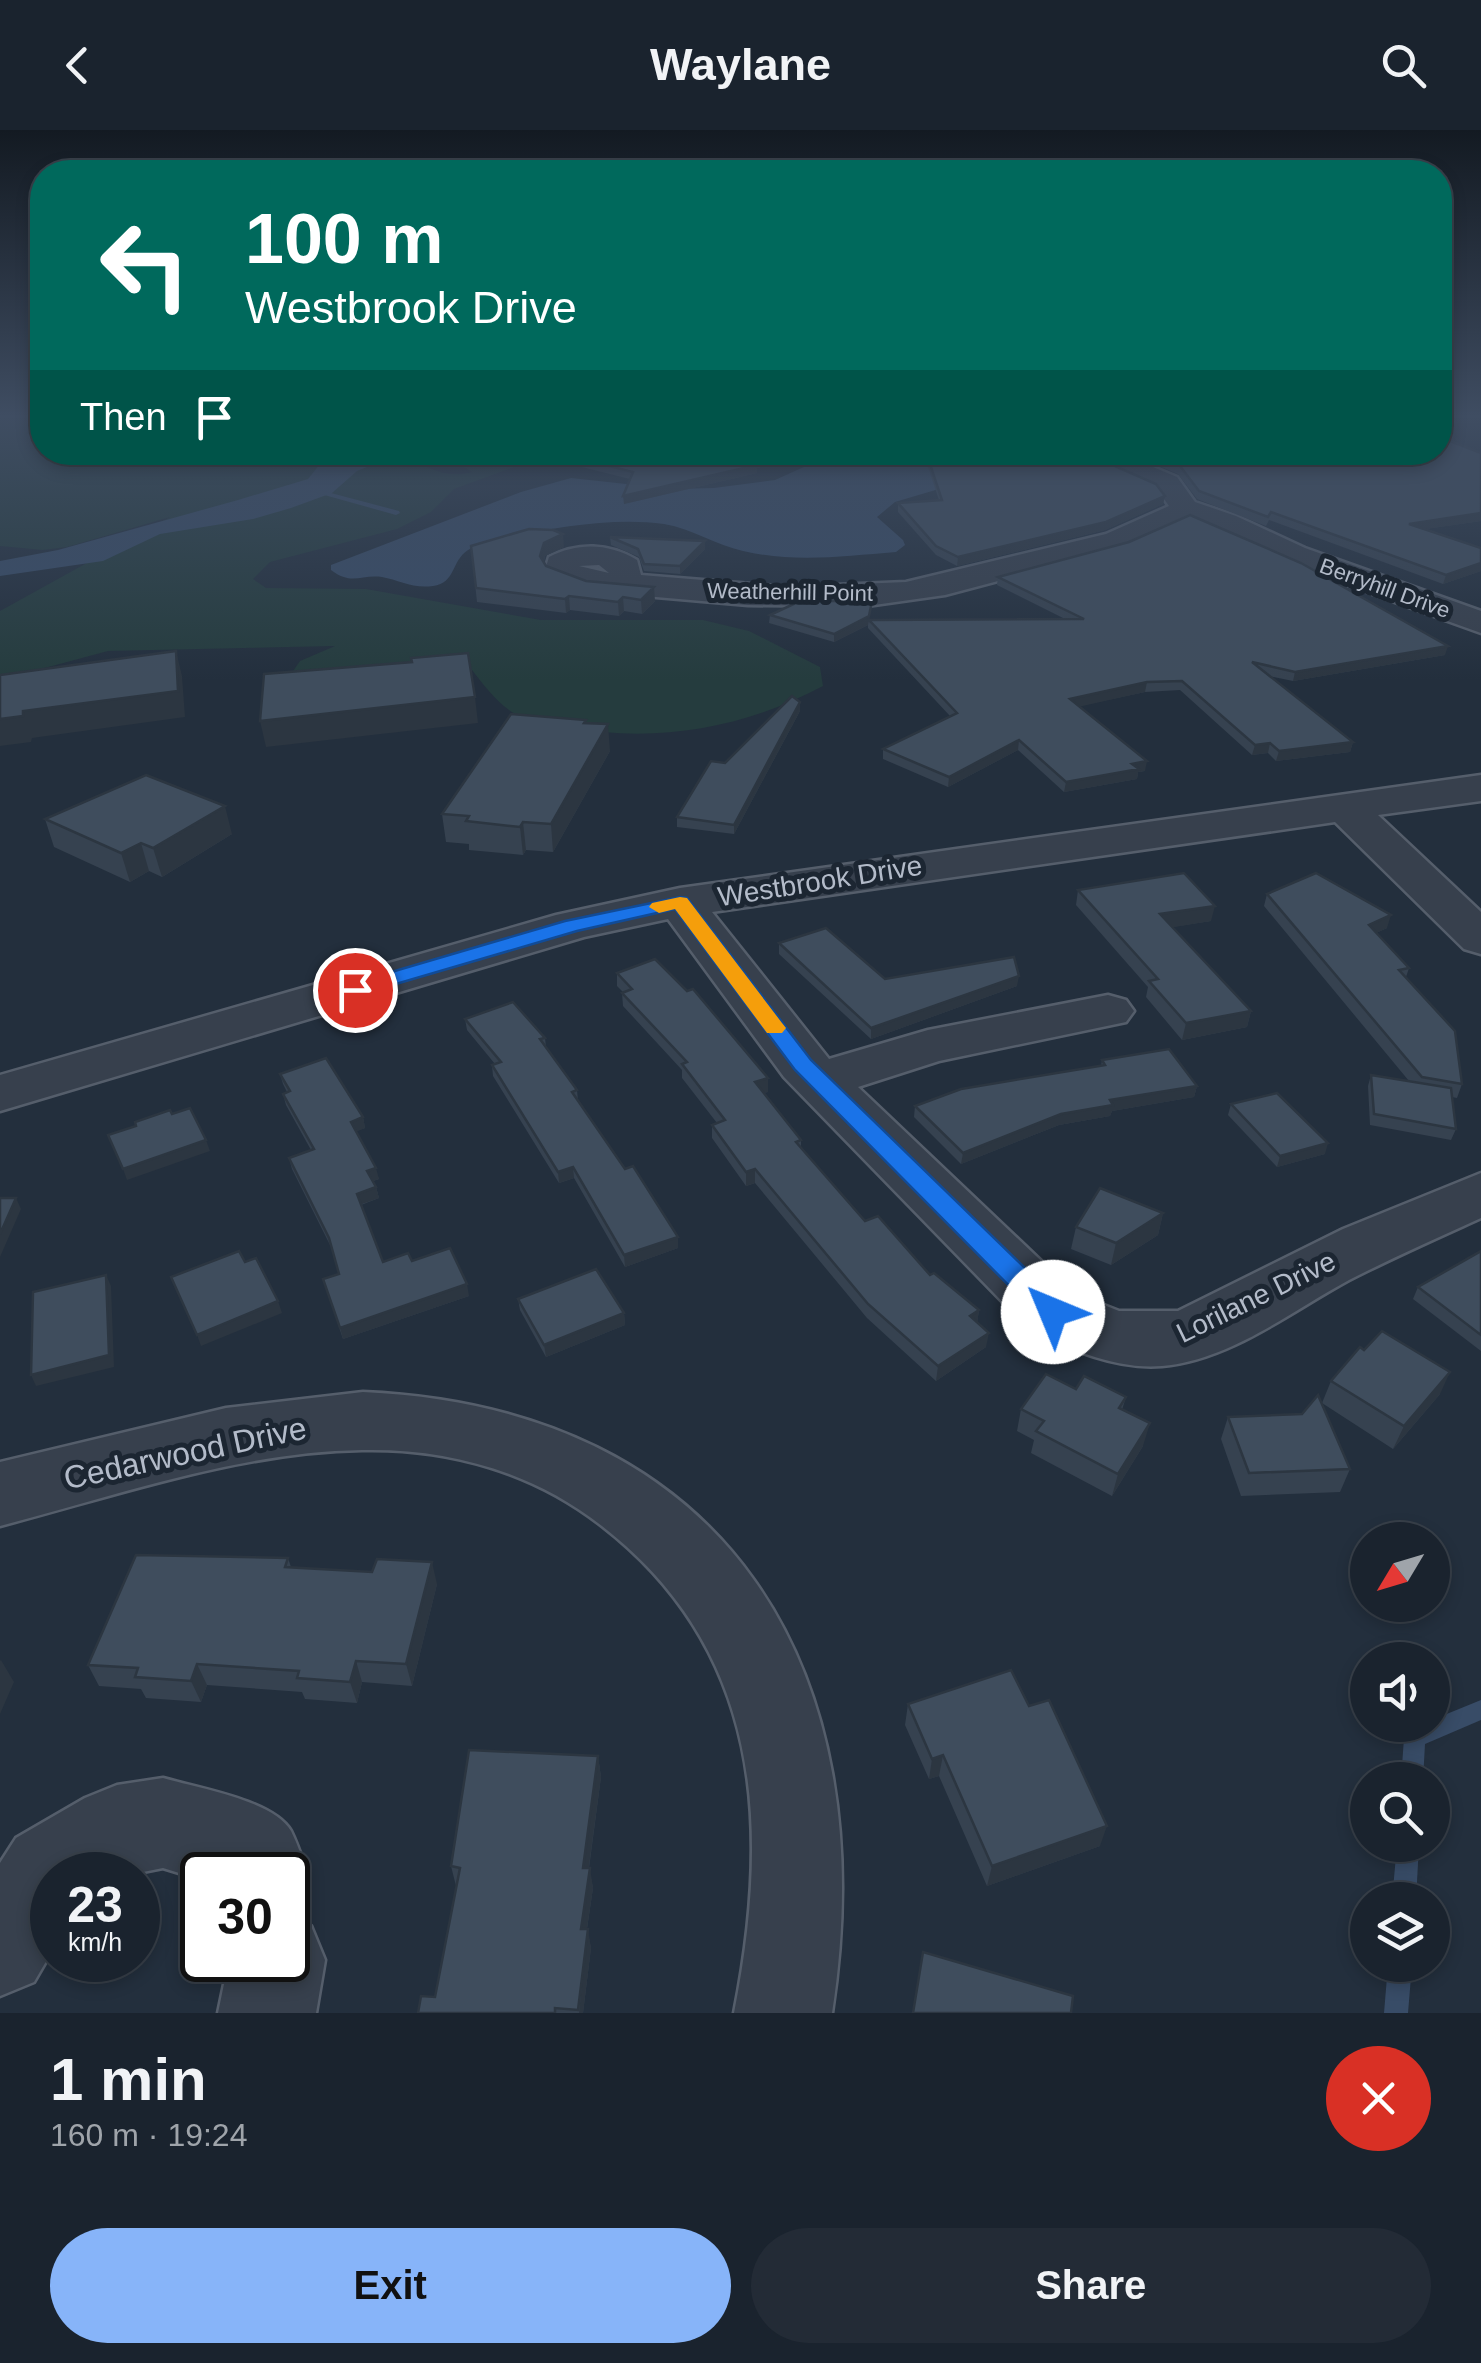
<!DOCTYPE html>
<meta charset="utf-8">
<style>
body{margin:0;font-family:Arial,sans-serif;background:#232b36;color:#f1f3f6;height:100vh;display:flex;flex-direction:column;font-size:38px;white-space:nowrap}
*{box-sizing:border-box;margin:0}
p{font-size:32px;color:#9fa4aa}
.icon{flex:none;width:55px;height:55px;fill:none;stroke:currentColor;stroke-width:2;stroke-linecap:round;stroke-linejoin:round}
.map{position:relative;height:1883px;overflow:hidden}
.sheet{display:flex;flex-direction:column;background:#1a232e;flex:1}
.sheet>*{flex:none}
.guide{position:absolute;left:30px;top:30px;width:1422px;height:305px;border-radius:40px;box-shadow:0 5px 15px #0003,0 0 0 2px #38404a;background:#00695c;color:#fff;overflow:hidden}
.needle{width:65px;rotate:232deg}
.tools{position:absolute;left:1350px;top:1392px;display:grid;gap:20px}
.tools a{display:grid;place-items:center;width:100px;height:100px;border-radius:50%;background:#1a232e;box-shadow:0 5px 15px #0003,0 0 0 2px #38404a;font-size:50px}
.speed{position:absolute;left:30px;top:1722px;display:flex;gap:20px;font-size:50px;font-weight:700;text-align:center}
.speed>*{display:grid;place-content:center;width:130px;height:130px;border-radius:50%;background:#1a232e;box-shadow:0 5px 15px #0003,0 0 0 2px #38404a;line-height:1}
.speed small{font-size:25px;font-weight:400}
.speed .limit{border:5px solid #111;border-radius:15px;background:#fff;color:#111}
.pin{position:absolute;display:grid;place-items:center;width:85px;height:85px;color:#fff;margin:-42px;border:5px solid #fff;border-radius:50%;box-shadow:0 2px 10px #0007}
.me{position:absolute;width:110px;margin:-55px;rotate:315deg;stroke-linejoin:round;filter:drop-shadow(0 0 8px #0008)}
.turn{display:flex;align-items:center;gap:35px;height:210px;padding:0 50px;font-size:45px}
.turn .icon{width:130px;height:130px;stroke-width:2.5}
.turn b{display:block;font-size:70px;line-height:85px}
.then{display:flex;align-items:center;height:95px;padding:0 50px;background:#0003;gap:20px;font-size:38px}
.round{display:grid;place-items:center;flex:none;width:105px;height:105px;border-radius:52px;background:#232b36}
.head{display:flex;align-items:center;justify-content:space-between;height:170px;padding:0 50px}
h1{font-size:60px;font-weight:700;line-height:75px}
.action{display:flex;gap:20px;margin-top:auto;padding:20px 50px}
.action a{flex:1;height:115px;border-radius:60px;background:#87b4f9;color:#111;font-size:40px;font-weight:700;line-height:115px;text-align:center}
.action a+a{background:#232b36;color:#f1f3f6}
header{display:flex;justify-content:space-between;align-items:center;height:130px;padding:0 50px;background:#1a232e;font-size:45px;font-weight:700}
.map>svg:first-child{display:block}
.green{fill:#253c3e}
.water{fill:#384c67}
.lines{fill:none;stroke-linecap:round;stroke-linejoin:round}
.stream{fill:#384c67;fill-rule:evenodd}
.minor-casing{stroke:#555e6b;stroke-width:5}
.minor{fill:#37404d;fill-rule:evenodd}
.wall{fill:#364250}
.shaded-wall{fill:#2c3641}
.building{fill:#3f4d5d;stroke:#2c3641;stroke-width:2.5}
.route{fill:#1a73e8;stroke:#114b97;stroke-width:2.5}
.slow{fill:#f59e0b}
.labels{text-anchor:middle;dominant-baseline:central;stroke-width:10;stroke-linejoin:round;paint-order:stroke}
.far-street-label{font-size:22px;fill:#b3bbc9;stroke:#1c2632}
.street-label{font-size:28px;fill:#b3bbc9;stroke:#1c2632}
.near-street-label{font-size:32px;fill:#b3bbc9;stroke:#1c2632}
</style>
<header><svg class="icon" aria-label="back" viewBox="0 0 24 24"><path d="M15 5l-7 7 7 7"/></svg>Waylane<svg class="icon" aria-label="search" viewBox="0 0 24 24"><circle cx="10" cy="10" r="6"/><path d="M15 15l6 6"/></svg></header>
<div class="map">
<svg width="1481" height="1883" viewBox="0 0 1481 1883">
<rect width="100%" height="100%" fill="#232f3d"/>
<!-- green -->
<path class="green" d="M0,286h42v36l359,1c23,13 44,27 71,19l-18,-12 30,-7h68l-98,36 -23,23 -34,17 -127,33 -17,17 13,9 100,1 175,31h162l46,11 71,36 3,19c-78,42 -168,58 -255,41 -14,-3 -33,-3 -46,-9 -21,-10 -36,-30 -50,-48l-69,10 -112,-6 9,-13 35,-15 -227,5 -108,29v-69l170,-94 -103,30 -24,3 -43,-4z"/>
<!-- water -->
<g class="water">
<path d="M1063,322l-168,50 -18,15 26,23 2,5 -9,7c-52,4 -101,11 -153,-1 -27,-6 -50,-22 -79,-27 -48,-7 -105,3 -152,12 -14,3 -32,6 -44,14 -17,11 -12,33 -35,36 -20,3 -34,-6 -51,-9 -21,-3 -30,9 -51,-7v-5l190,-73 50,-14 101,11 42,-1 61,-8 60,-27z"/>
<polygon points="354,323 401,323 357,341 332,363 291,378 253,389 160,404 103,431 0,446 0,431 58,420 238,370 308,349 320,334"/>
</g>
<g class="lines">
<!-- stream -->
<g class="stream">
<polygon points="312,358 399,381 400,383 396,385 310,361"/>
<polygon points="1481,1570 1481,1590 1425,1614 1423,1650 1401,1650 1404,1608 1407,1601 1421,1595 1432,1595 1432,1590"/>
<polygon points="1397,1715 1419,1715 1416,1770 1392,1770"/>
<polygon points="1388,1835 1412,1835 1408,1883 1384,1883"/>
</g>
<defs>
<g id="minor">
<path d="M656,322h77c-19,22 -59,23 -77,0z"/>
<path d="M1080,322h37l60,25 18,25 41,14 69,32 176,63v22l-198,-71 -95,-43 -61,28 -182,48 -78,11 -119,-1 -161,-14 -37,-14 -5,-7 4,-13c29,-15 60,-14 88,3l4,15 147,12 118,-5 200,-48 63,-28 -12,-17 -73,-31zM599,435l10,8 -30,-7z"/>
<path d="M1481,645v26l-103,14 103,97v42l-17,-5 -129,-127 -623,90 117,147 99,-29 180,-35 18,5 8,11 -8,11 -187,39 -81,26 218,207 43,17h59l165,-82 138,-56v45c-44,20 -89,40 -132,62 -59,32 -119,80 -187,86 -45,4 -93,-17 -132,-36l-246,-253 -116,-158 -84,18 -584,174v-36l556,-160 124,-27z"/>
<path d="M363,1262c364,16 522,278 469,621h-98c37,-186 28,-363 -132,-487 -69,-54 -153,-78 -240,-76 -123,2 -244,45 -362,76v-64l226,-54z"/>
<path d="M163,1648c34,10 110,22 128,53 7,14 12,30 17,44l-13,33 -7,3v-36h-86v5l-39,-12 -35,7h-76v76l-18,31 -34,14v-133l16,-25 69,-40 32,-13z"/>
<polygon points="288,1786 311,1796 325,1830 316,1883 218,1883 229,1830 288,1830"/>
</g>
</defs>
<!-- minor casing -->
<use href="#minor" class="minor-casing"/>
<!-- minor -->
<use href="#minor" class="minor"/>
</g>
<!-- wall -->
<g class="wall">
<polygon points="554,322 661,324 682,334 717,330 726,322 820,322 757,338 757,343 624,374 630,349 554,330"/>
<polygon points="923,322 1083,322 1165,366 1163,374 1105,400 957,436 936,425 898,382 898,373 939,370"/>
<polygon points="1127,322 1440,322 1481,391 1425,399 1481,418 1481,441 1443,454 1269,390 1266,396 1197,369 1178,344"/>
<polygon points="610,407 705,419 680,444 644,441 639,427 611,415"/>
<polygon points="471,416 564,417 545,426 544,432 546,436 586,451 655,471 642,484 624,481 619,486 570,480 566,483 477,472"/>
<polygon points="998,447 1445,525 1293,551 1269,546 1353,612 1350,622 1276,631 1268,623 1252,625 1180,560 1145,562 1079,576 1145,641 1138,642 1137,649 1064,662 1018,620 948,657 883,629 883,619 950,586 868,498 868,495 834,512 769,493 770,485 870,490 1065,489 997,455"/>
<polygon points="800,572 800,581 734,704 677,697 677,687 725,633"/>
<polygon points="586,590 586,593 610,621 553,722 526,720 523,725 469,720 469,714 446,712 442,684"/>
<polygon points="45,689 232,704 162,747 149,741 130,752 54,717"/>
<polygon points="1078,760 1211,791 1172,797 1251,881 1247,897 1182,910 1146,867 1148,857 1076,775"/>
<polygon points="1267,764 1387,798 1376,803 1409,838 1406,847 1462,954 1457,968 1452,967 1456,999 1451,1010 1370,995 1368,956 1371,945 1409,951 1264,776"/>
<polygon points="779,813 885,849 1017,856 871,909 779,824"/>
<polygon points="617,843 768,962 763,963 801,1010 801,1017 865,1091 930,1145 979,1180 977,1193 986,1217 936,1251 867,1188 755,1053 746,1056 712,1008 712,995 717,993 682,948 682,940 623,876 622,863 623,862 617,856"/>
<polygon points="465,889 545,908 546,917 577,960 578,971 625,1039 678,1107 678,1118 625,1137 574,1048 559,1053 493,946 492,935 495,934 467,900"/>
<polygon points="1102,930 1197,956 1194,967 1112,981 1110,986 1059,995 961,1034 914,987 915,976 1101,936"/>
<polygon points="280,944 363,987 365,998 356,1001 379,1049 373,1051 376,1057 379,1068 361,1075 383,1132 412,1131 469,1166 343,1209 323,1149 339,1144 332,1119 292,1039 289,1028 311,1020 286,975 283,964 287,962 283,954"/>
<polygon points="1231,974 1325,1024 1277,1037 1228,985"/>
<polygon points="1163,1083 1158,1105 1111,1135 1071,1119 1076,1097"/>
<polygon points="1481,1121 1481,1221 1413,1169 1418,1157"/>
<polygon points="518,1169 624,1183 625,1195 546,1227 520,1180"/>
<polygon points="1331,1251 1440,1264 1393,1319 1322,1273"/>
<polygon points="1076,1259 1126,1267 1122,1280 1143,1316 1112,1366 1031,1323 1034,1310 1017,1301 1021,1279"/>
<polygon points="1302,1284 1350,1339 1340,1362 1241,1366 1221,1309 1228,1287"/>
<polygon points="288,1428 291,1437 437,1454 412,1556 362,1552 357,1573 305,1569 302,1562 207,1555 201,1572 146,1568 141,1559 99,1556 88,1535"/>
<polygon points="908,1574 1029,1576 1100,1716 987,1756 939,1646 929,1649 905,1595"/>
<polygon points="598,1626 601,1647 589,1738 593,1758 587,1799 591,1818 583,1883 418,1883 435,1867 456,1756 451,1736"/>
</g>
<!-- shaded-wall -->
<g class="shaded-wall">
<polygon points="788,322 820,322 757,338 757,343 624,374 623,366"/>
<polygon points="1165,366 1163,374 1105,400 957,436 958,427"/>
<polygon points="1481,383 1481,391 1406,402 1409,394"/>
<polygon points="563,404 564,417 545,426 541,439 540,426 544,413"/>
<polygon points="705,411 705,419 680,444 680,436"/>
<polygon points="1481,433 1481,441 1443,454 1446,445"/>
<polygon points="654,457 655,471 642,484 641,470"/>
<polygon points="569,466 570,480 566,483 565,469"/>
<polygon points="623,467 624,481 619,486 618,472"/>
<polygon points="871,479 869,494 869,490 868,495 834,512 834,504"/>
<polygon points="1448,516 1445,525 1293,551 1295,542"/>
<polygon points="176,521 182,546 185,587 32,608 31,612 0,616 0,589 23,581"/>
<polygon points="1147,552 1145,562 1069,579 1070,569"/>
<polygon points="475,567 478,593 266,617 260,591"/>
<polygon points="800,572 800,581 734,704 734,695"/>
<polygon points="608,594 610,621 553,722 551,694"/>
<polygon points="1019,610 1018,620 948,657 949,647"/>
<polygon points="1353,612 1350,622 1276,631 1279,621"/>
<polygon points="1270,613 1268,623 1252,625 1255,615"/>
<polygon points="1147,631 1145,641 1138,642 1137,649 1064,662 1066,652"/>
<polygon points="225,676 232,704 162,747 153,718"/>
<polygon points="523,692 526,720 523,725 520,697"/>
<polygon points="141,713 149,741 130,752 121,723"/>
<polygon points="1215,776 1211,791 1156,800 1160,784"/>
<polygon points="1391,785 1387,798 1365,808 1369,795"/>
<polygon points="1019,846 1017,856 871,909 871,898"/>
<polygon points="1251,881 1247,897 1182,910 1186,893"/>
<polygon points="768,948 768,962 754,966 755,952"/>
<polygon points="1197,956 1194,967 1112,981 1110,986 1059,995 961,1034 963,1023 1061,984 1110,970"/>
<polygon points="363,987 365,998 353,1003 351,992"/>
<polygon points="206,1010 210,1021 127,1050 123,1039"/>
<polygon points="1328,1013 1325,1024 1277,1037 1280,1026"/>
<polygon points="573,1037 574,1048 559,1053 558,1042"/>
<polygon points="376,1038 379,1049 370,1052 367,1041"/>
<polygon points="755,1039 755,1053 746,1056 746,1042"/>
<polygon points="376,1057 379,1068 359,1075 357,1064"/>
<polygon points="16,1068 21,1079 0,1127 0,1104"/>
<polygon points="1163,1083 1158,1105 1111,1135 1116,1113"/>
<polygon points="678,1107 678,1118 625,1137 624,1125"/>
<polygon points="106,1145 111,1156 114,1237 36,1256 31,1245"/>
<polygon points="467,1154 469,1166 343,1209 340,1198"/>
<polygon points="278,1171 282,1183 201,1216 197,1205"/>
<polygon points="979,1180 977,1194 970,1186"/>
<polygon points="624,1183 625,1195 546,1227 544,1215"/>
<polygon points="989,1203 986,1217 936,1251 938,1236"/>
<polygon points="1450,1242 1440,1264 1393,1319 1404,1296"/>
<polygon points="1150,1293 1143,1316 1112,1366 1118,1344"/>
<polygon points="432,1432 437,1454 412,1556 406,1534"/>
<polygon points="1,1530 14,1552 0,1584 0,1531"/>
<polygon points="356,1531 362,1552 357,1573 350,1552"/>
<polygon points="197,1534 207,1555 201,1572 191,1551"/>
<polygon points="943,1625 939,1646 929,1649 932,1629"/>
<polygon points="598,1626 601,1647 586,1758 583,1738"/>
<polygon points="1107,1696 1100,1716 987,1756 992,1736"/>
<polygon points="590,1738 593,1758 584,1818 581,1799"/>
<polygon points="588,1799 591,1818 583,1883 579,1883"/>
</g>
<!-- building -->
<g class="building">
<polygon points="1440,307 1481,323 1481,383 1409,394 1481,418 1481,433 1446,445 1271,382 1268,387 1199,361 1180,336 1148,322 1440,322"/>
<polygon points="554,322 660,322 682,334 717,330 726,322 788,322 749,332 757,335 623,366 633,342"/>
<polygon points="926,322 1083,322 1156,354 1165,366 1106,392 958,427 936,416 898,373 942,370"/>
<polygon points="1190,385 1301,433 1448,516 1295,542 1252,532 1353,612 1279,621 1270,613 1255,615 1182,551 1147,552 1070,569 1147,631 1132,634 1139,639 1066,652 1019,610 949,647 883,619 957,583 869,490 1084,489 998,447 1129,412"/>
<polygon points="529,399 553,400 563,404 544,413 540,426 546,436 586,451 654,457 641,470 623,467 618,472 569,466 565,469 476,458 471,416"/>
<polygon points="610,407 705,411 680,436 644,434 638,419"/>
<polygon points="800,471 872,471 869,486 834,504 770,485"/>
<polygon points="176,521 178,561 23,581 23,586 0,589 0,545"/>
<polygon points="468,523 475,567 260,591 264,544 412,532 411,528"/>
<polygon points="792,566 800,572 734,695 677,687 711,631 725,633"/>
<polygon points="511,584 586,590 584,593 608,594 551,694 523,692 520,697 466,691 469,686 442,684"/>
<polygon points="146,645 225,676 153,718 141,713 121,723 45,689"/>
<polygon points="1184,743 1215,776 1160,784 1251,881 1186,893 1149,851 1158,849 1078,760"/>
<polygon points="1316,743 1391,785 1369,795 1409,838 1399,840 1455,901 1462,954 1422,947 1267,764"/>
<polygon points="826,798 885,849 1014,827 1019,846 871,898 779,813"/>
<polygon points="655,829 687,861 693,859 768,948 755,952 801,1010 796,1012 865,1091 878,1086 930,1145 934,1143 979,1180 970,1186 989,1203 938,1236 868,1174 755,1039 746,1042 712,995 725,990 682,934 687,932 622,863 632,859 617,843"/>
<polygon points="513,872 545,908 540,909 577,960 572,962 625,1039 633,1036 678,1107 624,1125 573,1037 558,1042 492,935 501,932 465,889"/>
<polygon points="1169,919 1197,956 1110,970 1113,975 1061,984 963,1023 915,976 961,959 1105,935 1102,930"/>
<polygon points="326,928 363,987 351,992 376,1038 367,1041 376,1057 357,1064 383,1132 408,1123 412,1131 450,1118 467,1154 340,1198 323,1149 339,1144 329,1108 289,1028 314,1019 283,964 290,961 280,944"/>
<polygon points="1371,945 1451,958 1456,999 1374,984"/>
<polygon points="1277,963 1328,1013 1280,1026 1231,974"/>
<polygon points="190,978 206,1010 123,1039 108,1005 136,996 135,992 170,980 172,984"/>
<polygon points="1100,1058 1163,1083 1116,1113 1076,1097"/>
<polygon points="0,1068 16,1068 0,1104"/>
<polygon points="239,1121 245,1132 256,1128 278,1171 197,1205 171,1147"/>
<polygon points="1481,1121 1481,1205 1418,1157"/>
<polygon points="596,1139 624,1183 544,1215 518,1169"/>
<polygon points="106,1145 109,1225 31,1245 33,1162"/>
<polygon points="1382,1201 1450,1242 1404,1296 1331,1251 1360,1217 1364,1220"/>
<polygon points="1046,1244 1076,1259 1084,1246 1126,1267 1119,1278 1150,1293 1118,1344 1036,1301 1044,1291 1021,1279"/>
<polygon points="1318,1265 1350,1339 1249,1343 1228,1287 1302,1284"/>
<polygon points="136,1425 288,1428 285,1437 372,1442 377,1429 432,1432 406,1534 356,1531 350,1552 297,1548 299,1541 197,1534 191,1551 135,1547 138,1538 88,1535"/>
<polygon points="1011,1540 1029,1576 1049,1570 1107,1696 992,1736 943,1625 932,1629 908,1574"/>
<polygon points="469,1620 598,1626 583,1738 590,1738 581,1799 588,1799 578,1880 555,1878 555,1883 418,1883 421,1866 435,1867 460,1738 451,1736"/>
<polygon points="923,1822 1073,1866 1071,1883 913,1883"/>
</g>
<!-- sky -->
<linearGradient id="sky" x2="0" y2="1"><stop stop-color="#131a22"/><stop offset="0.52" stop-color="#3f4d62"/><stop offset="1" stop-color="#3f4d62" stop-opacity="0"/></linearGradient>
<rect width="1481" height="550" fill="url(#sky)"/>
<!-- route -->
<polygon class="route" points="680,767 687,768 811,930 1063,1175 1067,1182 1063,1190 1053,1193 1043,1190 795,940 675,779 577,801 355,866 344,860 347,855 565,791"/>
<!-- slow -->
<polygon class="slow" points="680,767 687,768 782,893 786,898 782,903 767,903 675,779 659,783 649,777 652,773"/>
<g class="labels">
<!-- far-street labels -->
<g class="far-street-label">
<text transform="translate(1385 458) rotate(20)">Berryhill Drive</text>
<text transform="translate(790 462) rotate(1)">Weatherhill Point</text>
</g>
<!-- street labels -->
<g class="street-label">
<text transform="translate(820 751) rotate(-9)">Westbrook Drive</text>
<text transform="translate(1256 1167) rotate(-26)">Lorilane Drive</text>
</g>
<!-- near-street labels -->
<g class="near-street-label">
<text transform="translate(185 1323) rotate(-12)">Cedarwood Drive</text>
</g>
</g>
</svg>
<div class="tools">
<a><svg class="needle" viewBox="-14 -14 28 28"><path d="M0-13l5 13h-10z" fill="#e53935"/><path d="M0 13l5-13h-10z" fill="#9fa4aa"/></svg></a>
<a><svg class="icon" aria-label="sound" viewBox="0 0 24 24"><path d="M4 9h4l5-4v14l-5-4H4zM17 9q2 3 0 6"/></svg></a>
<a><svg class="icon" aria-label="search" viewBox="0 0 24 24"><circle cx="10" cy="10" r="6"/><path d="M15 15l6 6"/></svg></a>
<a><svg class="icon" aria-label="layers" viewBox="0 0 24 24"><path d="M12 4l9 5-9 5-9-5zM3 14l9 5 9-5"/></svg></a>
</div>
<div class="speed"><div>23<small>km/h</small></div><div class="limit">30</div></div>
<div class="pin" style="left:355px;top:860px;background:#d93025"><svg class="icon" aria-label="arrive" viewBox="0 0 24 24"><path d="M6 21V4h12l-3 4 3 4H6"/></svg></div>
<svg class="me" style="left:1053px;top:1182px" viewBox="-20 -20 40 40"><circle r="19" fill="#fff"/><path d="M0-13L10 11 0 6-10 11z" fill="#1a73e8"/></svg>
<div class="guide">
<div class="turn"><svg class="icon" aria-label="left" viewBox="0 0 24 24"><path d="M17 20v-9H6M10 6l-5 5 5 5"/></svg><div><b>100 m</b>Westbrook Drive</div></div>
<div class="then">Then<svg class="icon" aria-label="arrive" viewBox="0 0 24 24"><path d="M6 21V4h12l-3 4 3 4H6"/></svg></div>
</div>
</div>
<section class="sheet">
<div class="head"><div><h1>1 min</h1><p>160 m · 19:24</p></div><a class="round" style="background:#d93025;color:#fff"><svg class="icon" aria-label="close" viewBox="0 0 24 24"><path d="M6 6l12 12M18 6L6 18"/></svg></a></div>
<div class="action"><a>Exit</a><a>Share</a></div>
</section>
